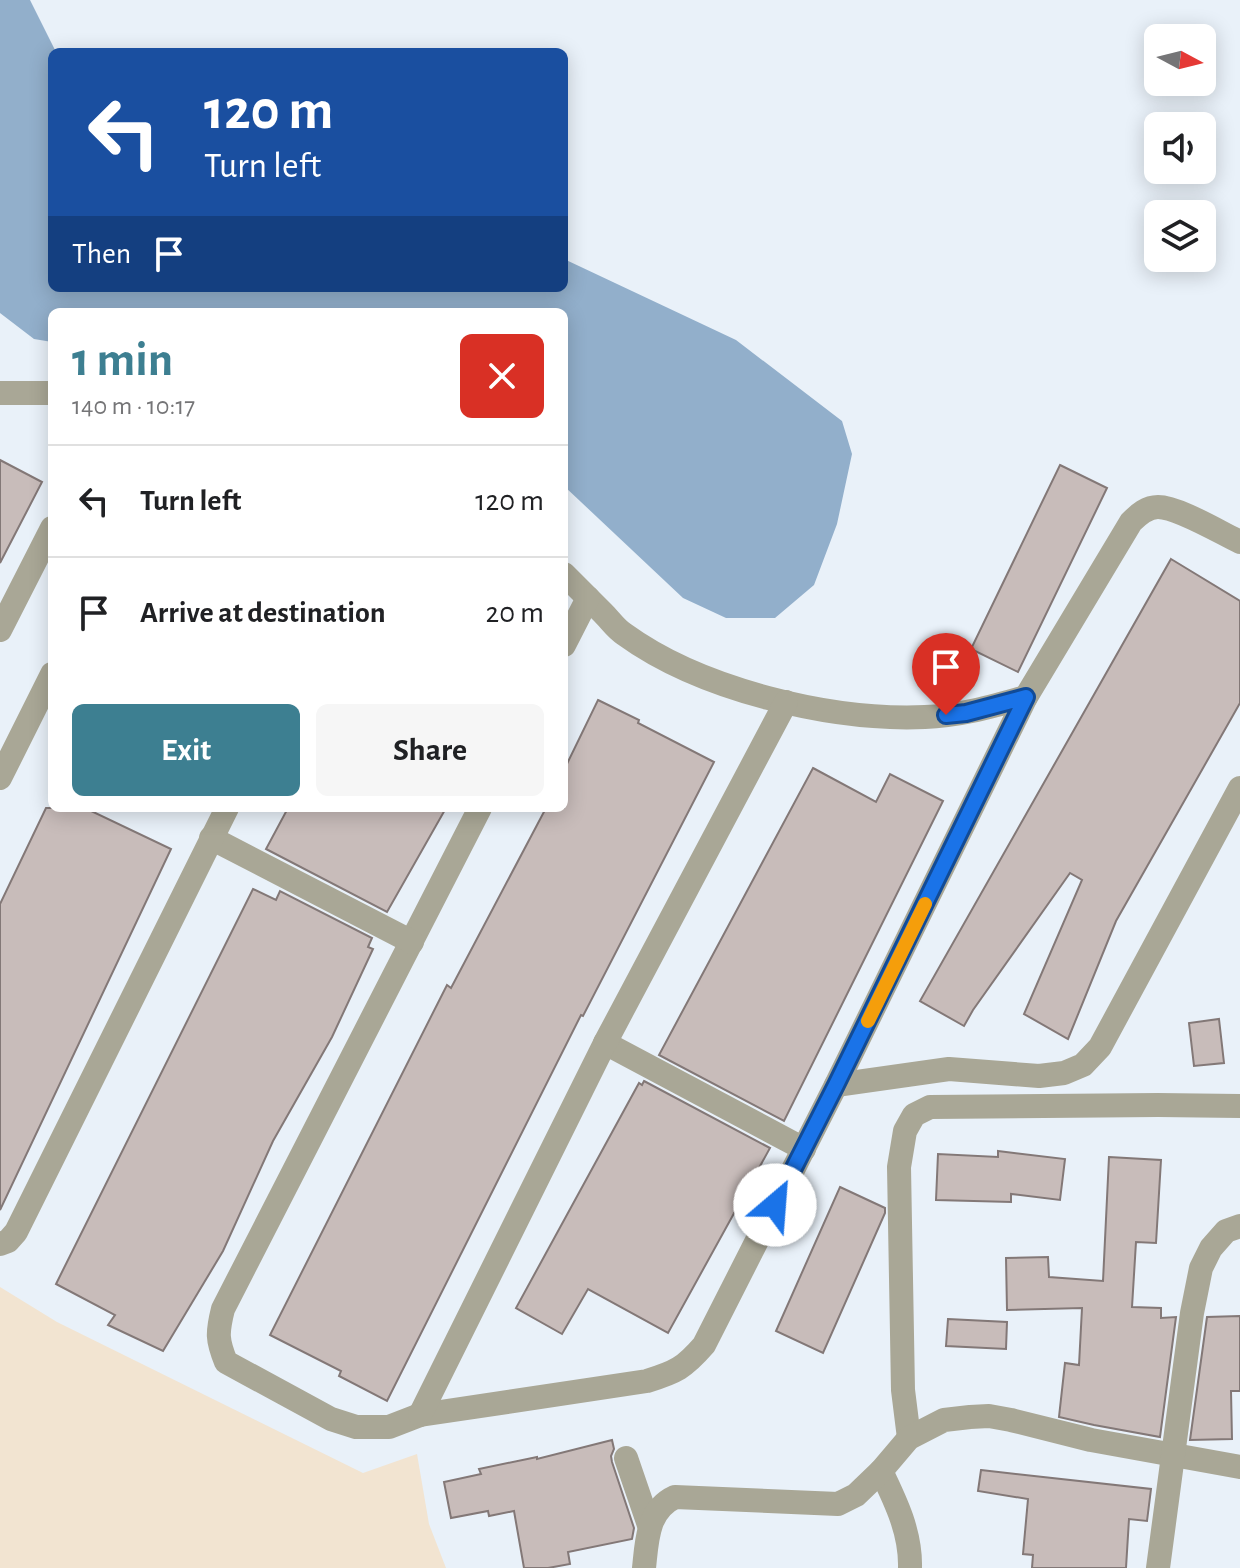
<!DOCTYPE html>
<meta charset="utf-8">
<style>
body{margin:0;font-family:"Alegreya Sans",sans-serif;background:#f6f6f6;color:#202124;height:100vh;display:flex;flex-direction:column;font-size:30px;white-space:nowrap}
*{box-sizing:border-box;margin:0}
p{font-size:26px;color:#757577}
.icon{flex:none;width:44px;height:44px;fill:none;stroke:currentColor;stroke-width:2;stroke-linecap:round;stroke-linejoin:round}
.map{position:relative;flex:1;overflow:hidden}
.details{position:absolute;left:48px;top:308px;width:520px;height:504px;display:flex;flex-direction:column;background:#fff;border-radius:12px;box-shadow:0 4px 20px #0003}
.details>*{flex:none}
.hud{position:absolute;left:48px;top:48px;width:520px;height:244px;border-radius:12px;box-shadow:0 4px 20px #0003;background:#1a4fa0;color:#fff;overflow:hidden}
.needle{width:52px;rotate:97deg}
.buttons{position:absolute;left:1144px;top:24px;display:grid;gap:16px}
.buttons a{display:grid;place-items:center;width:72px;height:72px;border-radius:12px;background:#fff;box-shadow:0 4px 20px #0003;font-size:40px}
.pin{position:absolute;display:grid;place-items:center;width:68px;height:68px;color:#fff;margin:-82px -34px;border-radius:50% 50% 50% 0;rotate:-45deg;box-shadow:0 0 8px #0007}
.pin .icon{rotate:45deg}
.me{position:absolute;width:88px;margin:-44px;rotate:27deg;stroke-linejoin:round;filter:drop-shadow(0 0 6px #0008)}
.turn{display:flex;align-items:center;gap:28px;height:168px;padding:0 24px;font-size:36px}
.turn .icon{width:104px;height:104px;stroke-width:2.5}
.turn b{display:block;font-size:56px;line-height:68px}
.then{display:flex;align-items:center;height:76px;padding:0 24px;background:#0003;gap:16px;font-size:30px}
.round{display:grid;place-items:center;flex:none;width:84px;height:84px;border-radius:12px;background:#f6f6f6}
.headline{display:flex;align-items:center;justify-content:space-between;height:136px;padding:0 24px}
h1{font-size:48px;font-weight:700;line-height:60px;color:#3d7f91}
.primary-button{display:flex;gap:16px;margin-top:auto;padding:16px 24px}
.primary-button a{flex:1;height:92px;border-radius:12px;background:#3d7f91;color:#fff;font-size:32px;font-weight:700;line-height:92px;text-align:center}
.primary-button a+a{background:#f6f6f6;color:#202124}
ul{padding:0;list-style:none}
li{display:flex;align-items:center;gap:24px;height:112px;padding:0 24px;border-top:2px solid #e0e0e0}
li div{flex:1}
li b{display:block;font-size:30px}
li em{font-style:normal}
.map>svg:first-child{display:block}
.commercial{fill:#f2e4d1}
.water{fill:#92afcb}
.building{fill:#c8bcba;stroke:#837877;stroke-width:2}
.lines{fill:none;stroke-linecap:round;stroke-linejoin:round}
.street{stroke:#a9a796;stroke-width:24}
.route-casing{stroke:#114b97;stroke-width:20}
.route{stroke:#1a73e8;stroke-width:14}
.slow{stroke:#f59e0b;stroke-width:14}
</style>
<div class="map">
<svg width="1240" height="1568" viewBox="0 0 1240 1568">
<rect width="100%" height="100%" fill="#e9f1f9"/>
<!-- commercial -->
<polygon class="commercial" points="0,1287 57,1322 363,1473 417,1454 429,1524 446,1568 0,1568"/>
<!-- water -->
<polygon class="water" points="0,0 30,0 56,52 52,52 52,288 564,288 564,259 736,340 842,421 852,454 837,524 814,585 775,618 726,618 683,598 564,486 564,312 52,312 52,342 34,339 0,313"/>
<!-- building -->
<g class="building">
<polygon points="0,460 42,482 0,563"/>
<polygon points="1060,465 1107,488 1018,672 971,649"/>
<polygon points="1171,559 1240,601 1240,703 1116,921 1068,1039 1024,1014 1082,880 1070,873 973,1010 964,1026 920,1001"/>
<polygon points="598,700 639,720 638,723 714,762 583,1016 581,1015 387,1401 339,1376 341,1371 270,1335 447,985 451,988 546,808 564,808 564,770"/>
<polygon points="813,768 876,802 890,774 943,801 784,1121 659,1055"/>
<polygon points="46,808 85,808 171,849 0,1210 0,904"/>
<polygon points="288,808 446,808 387,912 266,849"/>
<polygon points="253,889 276,900 280,891 372,938 368,947 373,949 332,1037 273,1141 223,1251 163,1351 108,1325 115,1315 56,1284"/>
<polygon points="1219,1019 1224,1063 1194,1066 1189,1023"/>
<polygon points="644,1081 770,1148 668,1333 588,1289 562,1334 516,1308 639,1083 642,1085"/>
<polygon points="998,1151 1065,1159 1060,1200 1011,1194 1011,1202 936,1200 938,1154 998,1157"/>
<polygon points="1109,1157 1161,1160 1156,1243 1136,1242 1132,1307 1161,1308 1161,1318 1176,1317 1160,1437 1094,1425 1059,1417 1065,1363 1079,1365 1082,1308 1007,1310 1006,1258 1048,1257 1049,1277 1103,1281"/>
<polygon points="840,1187 885,1208 885,1213 823,1353 776,1331"/>
<polygon points="1240,1316 1240,1391 1231,1391 1232,1439 1190,1440 1207,1317"/>
<polygon points="948,1319 1007,1322 1006,1349 946,1346"/>
<polygon points="612,1440 614,1449 611,1456 612,1462 634,1528 632,1539 568,1552 570,1564 548,1568 524,1568 514,1511 489,1516 488,1511 451,1518 444,1482 481,1474 479,1469 537,1457 537,1459"/>
<polygon points="981,1470 1151,1489 1147,1521 1129,1519 1126,1568 1032,1568 1033,1555 1023,1554 1028,1499 978,1491"/>
</g>
<g class="lines">
<!-- street -->
<g class="street">
<polyline points="0,393 52,393"/>
<path d="M564,574c13,13 26,26 39,39 7,7 13,16 21,21 77,56 207,87 301,83 35,-1 68,-11 101,-20"/>
<polyline points="0,630 52,528"/>
<polyline points="564,645 588,598"/>
<polyline points="0,778 52,674"/>
<path d="M480,808l-257,501c-6,24 -6,31 3,53l105,57 25,8h33l31,-12 227,-34c29,-9 37,-13 57,-36l132,-260 190,-388 105,-175c8,-8 16,-15 27,-15 20,0 63,26 82,35"/>
<polyline points="211,838 412,942"/>
<polyline points="605,1043 804,1149"/>
<polyline points="836,1085 949,1069 1039,1076 1064,1073 1083,1065 1100,1047 1240,788"/>
<polyline points="0,1244 8,1241 16,1232 227,808"/>
<polyline points="420,1415 605,1043 786,702"/>
<polyline points="909,1438 903,1390 899,1167 905,1131 914,1115 930,1107 1158,1105 1240,1106"/>
<polyline points="626,1458 649,1525"/>
<path d="M881,1471c15,31 30,62 29,97"/>
<path d="M644,1568c3,-27 3,-58 31,-71l163,7 18,-9 25,-24 28,-33 35,-18 26,-3 19,-1 22,4 80,20 149,27"/>
<polyline points="1158,1568 1192,1313 1201,1268 1211,1248 1226,1231 1240,1226"/>
</g>
</g>
<g class="lines">
<defs>
<polyline id="route" points="775,1205 836,1085 1026,697 966,713 946,715"/>
</defs>
<!-- route casing -->
<use href="#route" class="route-casing"/>
<!-- route -->
<use href="#route" class="route"/>
<!-- slow -->
<polyline class="slow" points="868,1021 925,904"/>
</g>
</svg>
<div class="buttons">
<a><svg class="needle" viewBox="-14 -14 28 28"><path d="M0-13l5 13h-10z" fill="#e53935"/><path d="M0 13l5-13h-10z" fill="#757577"/></svg></a>
<a><svg class="icon" aria-label="sound" viewBox="0 0 24 24"><path d="M4 9h4l5-4v14l-5-4H4zM17 9q2 3 0 6"/></svg></a>
<a><svg class="icon" aria-label="layers" viewBox="0 0 24 24"><path d="M12 4l9 5-9 5-9-5zM3 14l9 5 9-5"/></svg></a>
</div>
<div class="pin" style="left:946px;top:715px;background:#d93025"><svg class="icon" aria-label="arrive" viewBox="0 0 24 24"><path d="M6 21V4h12l-3 4 3 4H6"/></svg></div>
<svg class="me" style="left:775px;top:1205px" viewBox="-20 -20 40 40"><circle r="19" fill="#fff"/><path d="M0-13L10 11 0 6-10 11z" fill="#1a73e8"/></svg>
<div class="hud">
<div class="turn"><svg class="icon" aria-label="left" viewBox="0 0 24 24"><path d="M17 20v-9H6M10 6l-5 5 5 5"/></svg><div><b>120 m</b>Turn left</div></div>
<div class="then">Then<svg class="icon" aria-label="arrive" viewBox="0 0 24 24"><path d="M6 21V4h12l-3 4 3 4H6"/></svg></div>
</div>
<section class="details">
<div class="headline"><div><h1>1 min</h1><p>140 m · 10:17</p></div><a class="round" style="background:#d93025;color:#fff"><svg class="icon" aria-label="close" viewBox="0 0 24 24"><path d="M6 6l12 12M18 6L6 18"/></svg></a></div>
<ul>
<li><svg class="icon" aria-label="left" viewBox="0 0 24 24"><path d="M17 20v-9H6M10 6l-5 5 5 5"/></svg><div><b>Turn left</b></div><em>120 m</em></li>
<li><svg class="icon" aria-label="arrive" viewBox="0 0 24 24"><path d="M6 21V4h12l-3 4 3 4H6"/></svg><div><b>Arrive at destination</b></div><em>20 m</em></li>
</ul>
<div class="primary-button"><a>Exit</a><a>Share</a></div>
</section>
</div>
